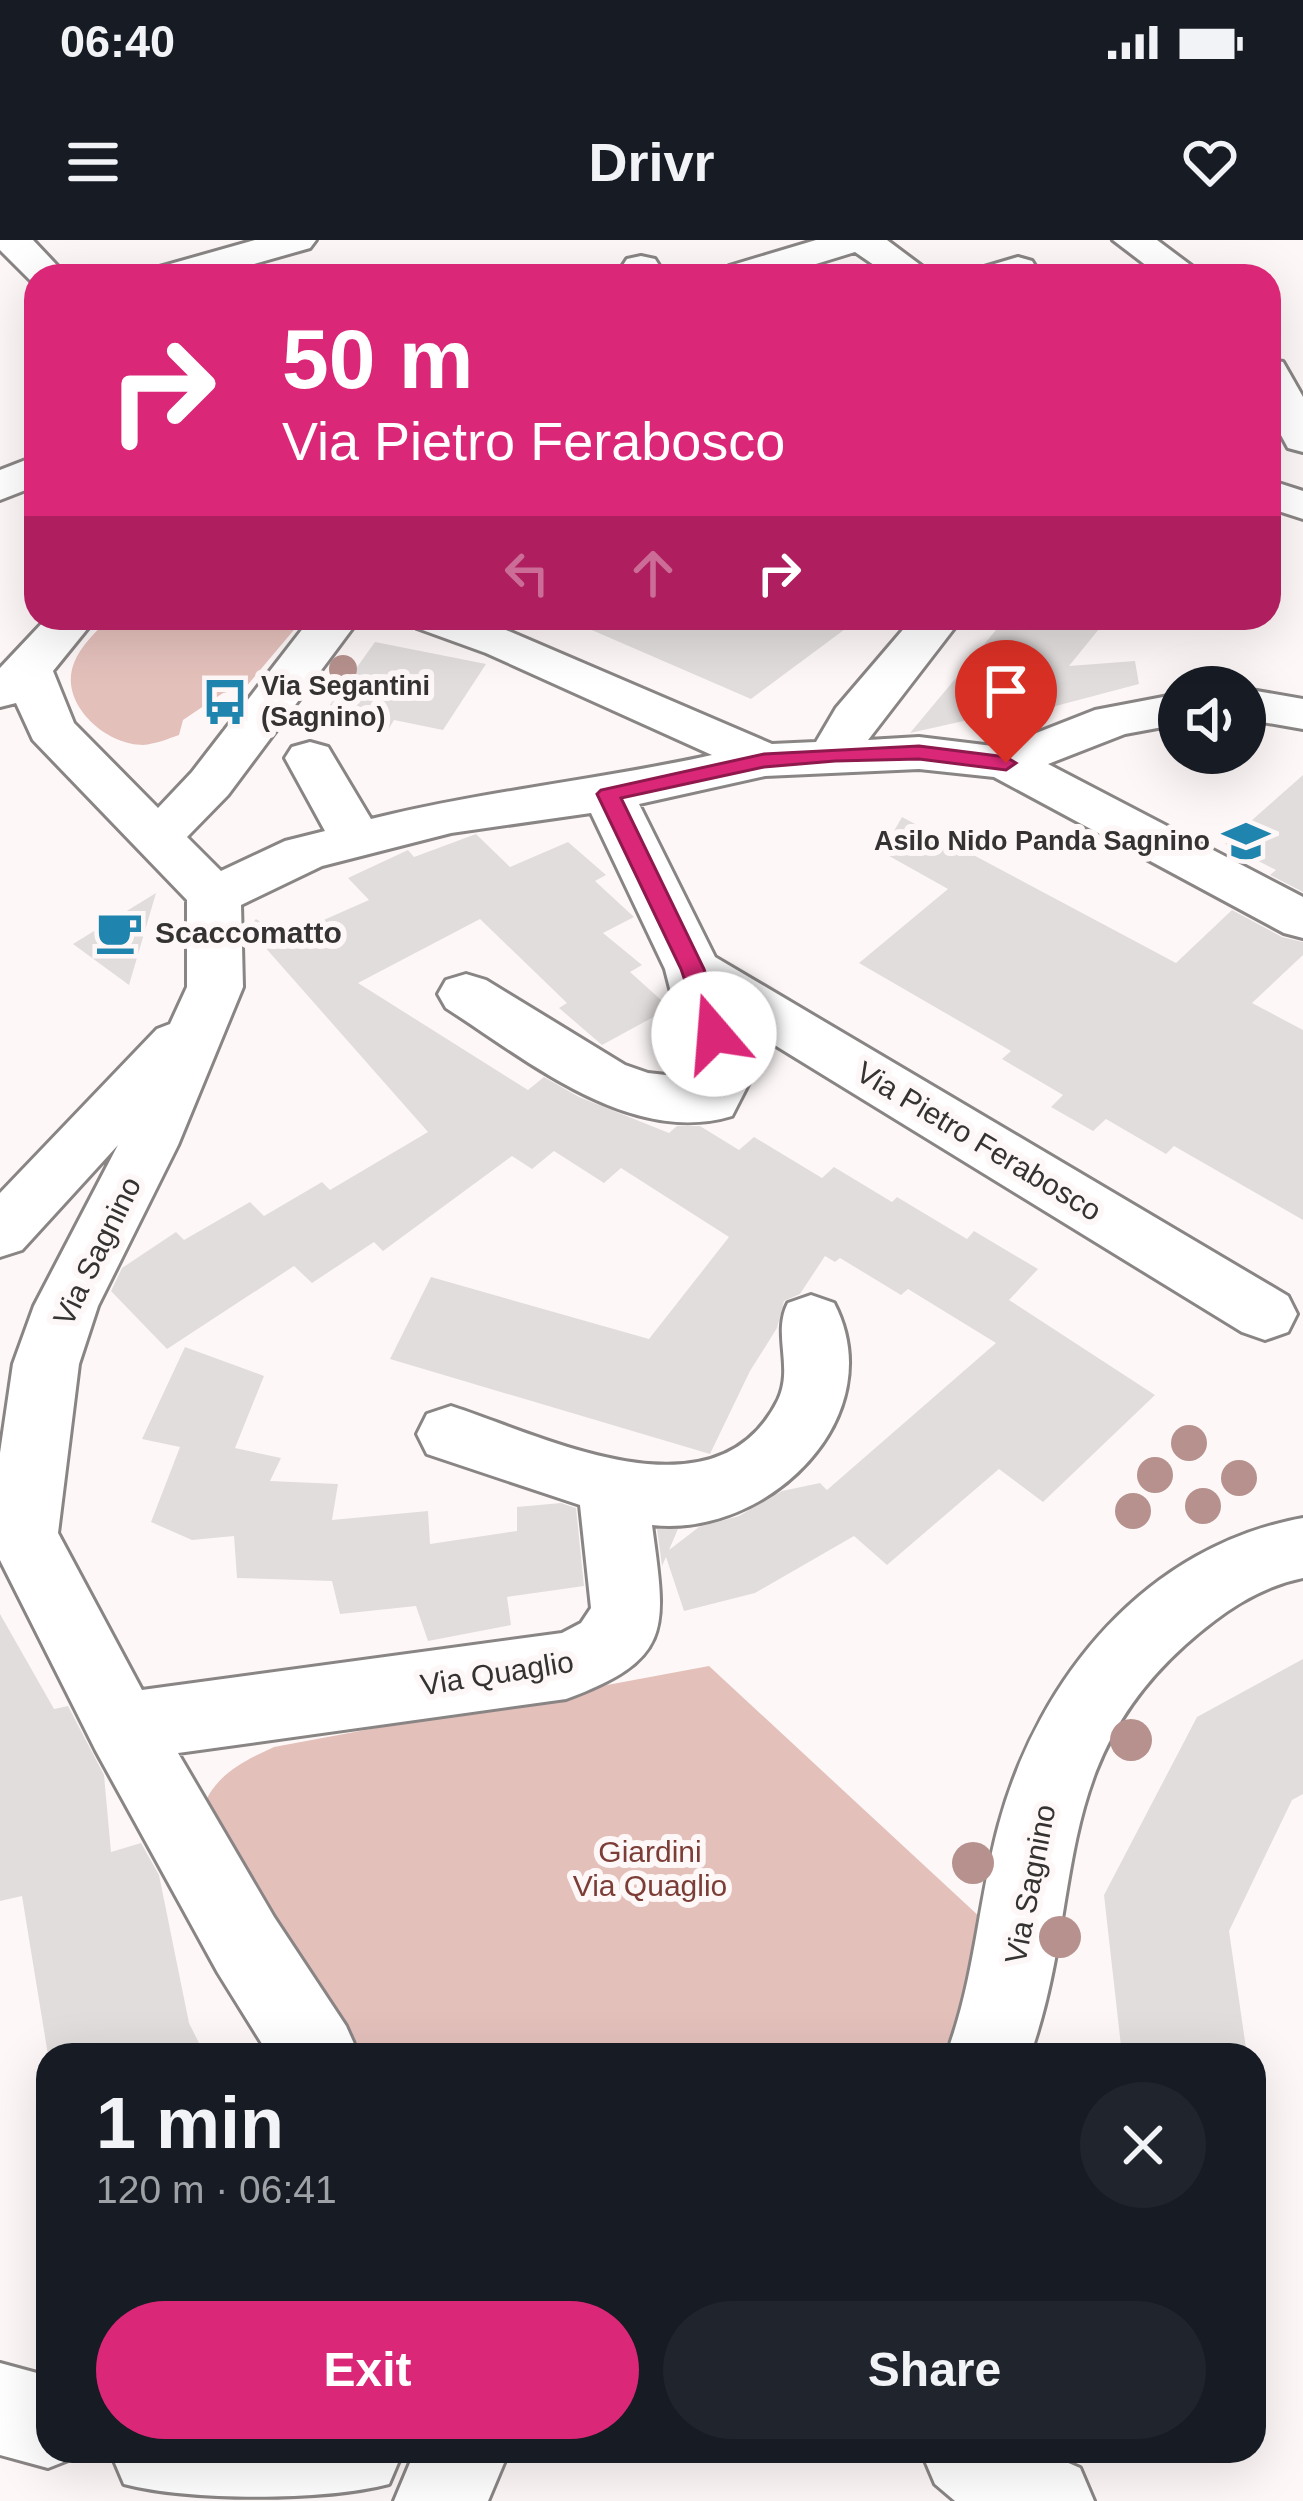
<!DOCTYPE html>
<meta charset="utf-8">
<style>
body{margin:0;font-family:Helvetica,sans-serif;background:#20242c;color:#f1f3f6;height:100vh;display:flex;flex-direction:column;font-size:45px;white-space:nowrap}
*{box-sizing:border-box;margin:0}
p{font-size:39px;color:#9ea1a6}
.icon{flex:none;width:66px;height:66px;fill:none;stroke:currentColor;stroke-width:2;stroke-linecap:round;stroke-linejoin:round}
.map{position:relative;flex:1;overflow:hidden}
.drawer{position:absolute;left:36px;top:1803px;width:1230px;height:420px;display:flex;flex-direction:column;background:#171b24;border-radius:36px;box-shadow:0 12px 48px #0002}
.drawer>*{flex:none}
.banner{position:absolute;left:24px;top:24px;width:1257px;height:366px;border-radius:36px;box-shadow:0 12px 48px #0002;background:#db2777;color:#fff;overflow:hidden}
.controls{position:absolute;left:1158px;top:426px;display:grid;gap:24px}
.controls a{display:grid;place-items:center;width:108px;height:108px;border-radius:50%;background:#171b24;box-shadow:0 12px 48px #0002;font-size:60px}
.pin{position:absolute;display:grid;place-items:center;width:102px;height:102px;color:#fff;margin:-123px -51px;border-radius:50% 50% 50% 0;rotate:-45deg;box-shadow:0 0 12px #0007}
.pin .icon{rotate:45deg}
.me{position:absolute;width:132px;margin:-66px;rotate:342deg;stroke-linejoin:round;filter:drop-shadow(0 0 9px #0008)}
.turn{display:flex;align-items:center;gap:42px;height:252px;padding:0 60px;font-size:54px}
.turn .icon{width:156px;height:156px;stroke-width:2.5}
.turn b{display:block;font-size:84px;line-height:102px}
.lanes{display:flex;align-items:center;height:114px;padding:0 60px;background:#0003;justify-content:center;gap:60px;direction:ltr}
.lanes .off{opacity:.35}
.round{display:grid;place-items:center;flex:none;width:126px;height:126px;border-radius:63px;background:#20242c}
.summary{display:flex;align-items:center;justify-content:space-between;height:204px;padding:0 60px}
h1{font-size:72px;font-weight:700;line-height:90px}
.button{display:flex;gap:24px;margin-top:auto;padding:24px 60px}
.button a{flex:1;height:138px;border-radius:72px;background:#db2777;color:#fff;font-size:48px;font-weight:700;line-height:138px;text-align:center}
.button a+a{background:#20242c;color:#f1f3f6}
.status{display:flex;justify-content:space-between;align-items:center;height:84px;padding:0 60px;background:#171b24;direction:ltr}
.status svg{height:33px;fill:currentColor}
header{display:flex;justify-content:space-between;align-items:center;height:156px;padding:0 60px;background:#171b24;font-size:54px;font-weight:700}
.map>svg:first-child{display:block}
.green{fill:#e4c0bb}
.building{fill:#e2dddd}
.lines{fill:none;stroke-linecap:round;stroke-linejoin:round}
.minor-casing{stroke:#898584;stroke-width:6}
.minor{fill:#fff;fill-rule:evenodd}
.tree{fill:#b6918d}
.route{fill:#db2777;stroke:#8e194d;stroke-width:3}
.labels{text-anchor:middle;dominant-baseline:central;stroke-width:12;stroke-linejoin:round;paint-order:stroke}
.far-poi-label{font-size:27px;font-weight:bold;fill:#343232;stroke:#fdf8f7;text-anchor:start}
.poi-label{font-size:30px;font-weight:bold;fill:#343232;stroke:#fdf8f7;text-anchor:start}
.street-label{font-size:30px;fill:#343232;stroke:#fdf8f7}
.park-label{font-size:30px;fill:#7c3d37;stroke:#fdf8f7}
</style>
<div class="status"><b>06:40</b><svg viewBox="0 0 49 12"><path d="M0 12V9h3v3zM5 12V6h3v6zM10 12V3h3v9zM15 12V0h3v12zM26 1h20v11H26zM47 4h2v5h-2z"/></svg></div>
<header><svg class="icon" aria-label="menu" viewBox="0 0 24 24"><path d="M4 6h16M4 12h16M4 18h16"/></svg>Drivr<svg class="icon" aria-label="heart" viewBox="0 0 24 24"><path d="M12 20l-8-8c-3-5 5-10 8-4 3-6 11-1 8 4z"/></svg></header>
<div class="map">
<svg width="1303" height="2261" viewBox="0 0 1303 2261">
<rect width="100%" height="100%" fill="#fdf8f7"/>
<!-- green -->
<g class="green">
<path d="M109,378h195l-59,70 -22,5 -40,27 -4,15c-11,4 -24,9 -36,10 -38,0 -85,-42 -69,-82 6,-17 23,-32 35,-45z"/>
<path d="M709,1426l286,265 -53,124h-596l-144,-243c9,-35 41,-51 72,-65z"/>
</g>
<!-- building -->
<g class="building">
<polygon points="564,378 860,378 751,459"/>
<polygon points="1006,378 1066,378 1099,389 1069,426 1135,421 1139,444 984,485 977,478 910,493"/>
<polygon points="375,402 486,424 443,490 394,480 388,490 322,476"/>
<polygon points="1303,535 1303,652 1270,635 1276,630 1225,604"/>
<polygon points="902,577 1176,723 1232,670 1282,697 1303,702 1303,715 1252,763 1303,790 1303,980 1174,906 1166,914 1106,879 1093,891 1051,867 1063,855 1002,819 1011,811 859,723 948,649 882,612"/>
<polygon points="476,594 510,627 568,602 606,635 595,641 634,677 603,693 642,725 630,732 670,768 602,805 559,768 567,763 480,679 358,743 528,850 544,837 579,857 669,893 677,886 700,886 739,910 754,897 822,938 834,927 892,962 897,957 967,999 974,991 1038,1029 1009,1060 1155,1155 1043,1262 999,1229 887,1325 854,1296 755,1353 684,1371 666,1317 662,1326 657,1289 678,1289 669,1310 699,1287 739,1276 782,1251 820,1243 827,1250 996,1103 908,1049 901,1055 840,1018 835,1022 825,1016 800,1054 784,1061 777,1088 750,1131 710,1214 390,1119 431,1037 649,1099 729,997 621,928 604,943 554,911 532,929 512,916 383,1011 374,1002 312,1043 294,1026 167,1109 111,1051 122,1028 176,992 184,1000 250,962 264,976 322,942 330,950 428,892 248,688 256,679 285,697 369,660 348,638 408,610 414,617"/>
<polygon points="156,653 129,745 73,704"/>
<polygon points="185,1107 264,1136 235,1208 281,1218 270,1241 338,1244 332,1280 428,1271 430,1304 517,1291 517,1267 561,1263 576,1268 584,1346 507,1357 511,1385 428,1401 416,1366 340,1374 332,1341 237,1338 234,1296 192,1300 151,1282 180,1207 142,1199"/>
<polygon points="0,1374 54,1469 68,1466 104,1535 111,1612 141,1603 159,1635 189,1783 205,1815 48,1815 22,1656 0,1661"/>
<polygon points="1303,1419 1303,1554 1292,1560 1229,1691 1247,1815 1122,1815 1104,1655 1197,1477"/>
</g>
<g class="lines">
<defs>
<g id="minor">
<polygon points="0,0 33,0 67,36 36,36 34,44 0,10"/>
<polygon points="255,0 316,0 310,8 212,36 151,36 156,28"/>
<polygon points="816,0 887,0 935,36 890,36 855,12 777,36 724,34 729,26"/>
<polygon points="1113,0 1157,0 1205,36 1160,36"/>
<polygon points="641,16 655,19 660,27 654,36 616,36 627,19"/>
<polygon points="1018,17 1032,21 1037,29 1032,36 976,36 981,28"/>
<polygon points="1269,119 1283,122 1303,157 1303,212 1288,208 1269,173"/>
<polygon points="36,216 36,246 0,260 0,230"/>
<polygon points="1269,240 1303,251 1303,279 1269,268"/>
<path d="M47,378h49l-43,53 21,52 84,85 34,-36 119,-154h49l-132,177 -41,42 34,34 64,-30 40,-10 -40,-73 7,-11 18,-5 18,5 43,72c113,-28 228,-39 341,-64l-226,-102 -69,-25 -7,-10h68l294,126 44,-2 20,-34 77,-90h49l-94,122 51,-3 82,10 94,-37 84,-16v30l-54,10 -77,30 255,133v41l-19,-5 -290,-156 -75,-8 -154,7 -126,28 76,153 573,339 9,18 -9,18 -23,8 -23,-8 -505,-310 16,53 -21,41c-102,31 -206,-57 -286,-108l-8,-14 8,-14 20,-6 20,6 139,85 23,8 45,5 -28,-109 -74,-156 -140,20 -129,33 -81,39 2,82 -65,158 -80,161 -19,58 -21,169 84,157 420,-57 19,-10 10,-15 -11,-103 -153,-51 -10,-20 10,-20 24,-8c93,30 265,119 327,-6 16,-33 -6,-66 10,-97l23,-8 23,8c59,114 -67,235 -182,222 14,104 22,134 -86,174l-388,54 96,164 72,109 13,29h-90l-51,-82 -122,-222 -96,-191v-107l13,-89 21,-58 84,-161 -96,105 -22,7v-64l157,-164 13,-5 17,-37v-87l-154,-160 -17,-37 -16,4v-39z"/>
<polygon points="1245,449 1303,459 1303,489 1245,479"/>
<path d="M1303,1278v60c-46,9 -83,36 -118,67 -138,124 -100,255 -155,410h-84c29,-75 32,-154 53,-231 40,-147 148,-278 304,-306z"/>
<polygon points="0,2123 48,2136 48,2211 82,2211 81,2215 48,2228 0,2215"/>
<path d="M110,2211h293l-14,33c-64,17 -201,17 -265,0z"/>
<polygon points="415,2211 509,2211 488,2261 394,2261"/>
<polygon points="921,2211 1041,2211 1080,2228 1094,2261 955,2261 935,2244"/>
</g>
</defs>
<!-- minor casing -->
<use href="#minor" class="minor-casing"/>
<!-- minor -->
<use href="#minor" class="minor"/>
</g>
<!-- trees -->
<g class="tree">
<circle cx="343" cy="429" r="14"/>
<circle cx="1189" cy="1203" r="18"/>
<circle cx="1155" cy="1235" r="18"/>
<circle cx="1239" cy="1238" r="18"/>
<circle cx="1203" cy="1266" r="18"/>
<circle cx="1133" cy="1271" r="18"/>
<circle cx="1131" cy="1500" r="21"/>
<circle cx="973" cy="1623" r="21"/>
<circle cx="1060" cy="1697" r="21"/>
</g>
<!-- route -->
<polygon class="route" points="919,506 1006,517 1016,523 1006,530 919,519 835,521 764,527 621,558 704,729 726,794 722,800 705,800 681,729 597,554 601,550 764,514"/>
<!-- icons -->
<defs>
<symbol id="bus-bare" viewBox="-9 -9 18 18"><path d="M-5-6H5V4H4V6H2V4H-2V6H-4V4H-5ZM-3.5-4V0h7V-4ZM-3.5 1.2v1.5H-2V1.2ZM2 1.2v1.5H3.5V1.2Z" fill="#1f84ae" stroke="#fdf8f7" stroke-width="2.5" paint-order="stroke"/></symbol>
<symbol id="school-bare" viewBox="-9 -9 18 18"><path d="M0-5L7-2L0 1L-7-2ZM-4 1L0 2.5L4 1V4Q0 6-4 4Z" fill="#1f84ae" stroke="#fdf8f7" stroke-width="2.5" paint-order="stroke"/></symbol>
<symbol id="cafe-bare" viewBox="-9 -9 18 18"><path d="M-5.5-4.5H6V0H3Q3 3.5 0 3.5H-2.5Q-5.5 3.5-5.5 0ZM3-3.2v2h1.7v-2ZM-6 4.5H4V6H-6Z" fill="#1f84ae" stroke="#fdf8f7" stroke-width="2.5" paint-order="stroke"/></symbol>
</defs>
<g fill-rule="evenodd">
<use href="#bus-bare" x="192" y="429" width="66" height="66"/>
<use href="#school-bare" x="1213" y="568" width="66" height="66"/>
<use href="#cafe-bare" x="86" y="659" width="66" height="66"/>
</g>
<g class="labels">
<!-- far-poi labels -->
<g class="far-poi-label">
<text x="261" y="446">Via Segantini<tspan x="261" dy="31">(Sagnino)</tspan></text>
<text x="1210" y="601" text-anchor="end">Asilo Nido Panda Sagnino</text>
</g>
<!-- poi labels -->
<g class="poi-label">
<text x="155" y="692">Scaccomatto</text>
</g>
<!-- street labels -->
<g class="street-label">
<text transform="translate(979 901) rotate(31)">Via Pietro Ferabosco</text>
<text transform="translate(97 1011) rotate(-64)">Via Sagnino</text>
<text transform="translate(497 1433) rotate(-9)">Via Quaglio</text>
<text transform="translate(1030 1644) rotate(-79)">Via Sagnino</text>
</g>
<!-- park labels -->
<g class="park-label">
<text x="650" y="1611">Giardini<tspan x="650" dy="34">Via Quaglio</tspan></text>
</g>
</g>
</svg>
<div class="controls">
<a><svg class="icon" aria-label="sound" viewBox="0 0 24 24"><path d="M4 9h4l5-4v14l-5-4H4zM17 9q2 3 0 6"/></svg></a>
</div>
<div class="pin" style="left:1006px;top:523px;background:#d93025"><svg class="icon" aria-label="arrive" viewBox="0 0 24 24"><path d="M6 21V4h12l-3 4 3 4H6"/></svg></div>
<svg class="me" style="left:714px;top:794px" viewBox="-20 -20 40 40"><circle r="19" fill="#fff"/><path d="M0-13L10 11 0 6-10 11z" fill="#db2777"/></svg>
<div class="banner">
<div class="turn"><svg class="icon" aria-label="right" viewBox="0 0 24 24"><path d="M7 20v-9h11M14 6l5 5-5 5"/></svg><div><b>50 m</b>Via Pietro Ferabosco</div></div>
<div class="lanes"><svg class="icon off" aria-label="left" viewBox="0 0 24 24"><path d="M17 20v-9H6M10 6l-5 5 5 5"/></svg><svg class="icon off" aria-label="ahead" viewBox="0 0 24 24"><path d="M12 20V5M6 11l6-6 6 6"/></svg><svg class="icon" aria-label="right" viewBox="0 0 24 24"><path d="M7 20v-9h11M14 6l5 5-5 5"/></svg></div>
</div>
<section class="drawer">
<div class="summary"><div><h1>1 min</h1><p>120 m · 06:41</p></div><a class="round"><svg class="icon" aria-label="close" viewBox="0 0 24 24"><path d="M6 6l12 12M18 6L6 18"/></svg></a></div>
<div class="button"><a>Exit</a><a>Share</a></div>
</section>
</div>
